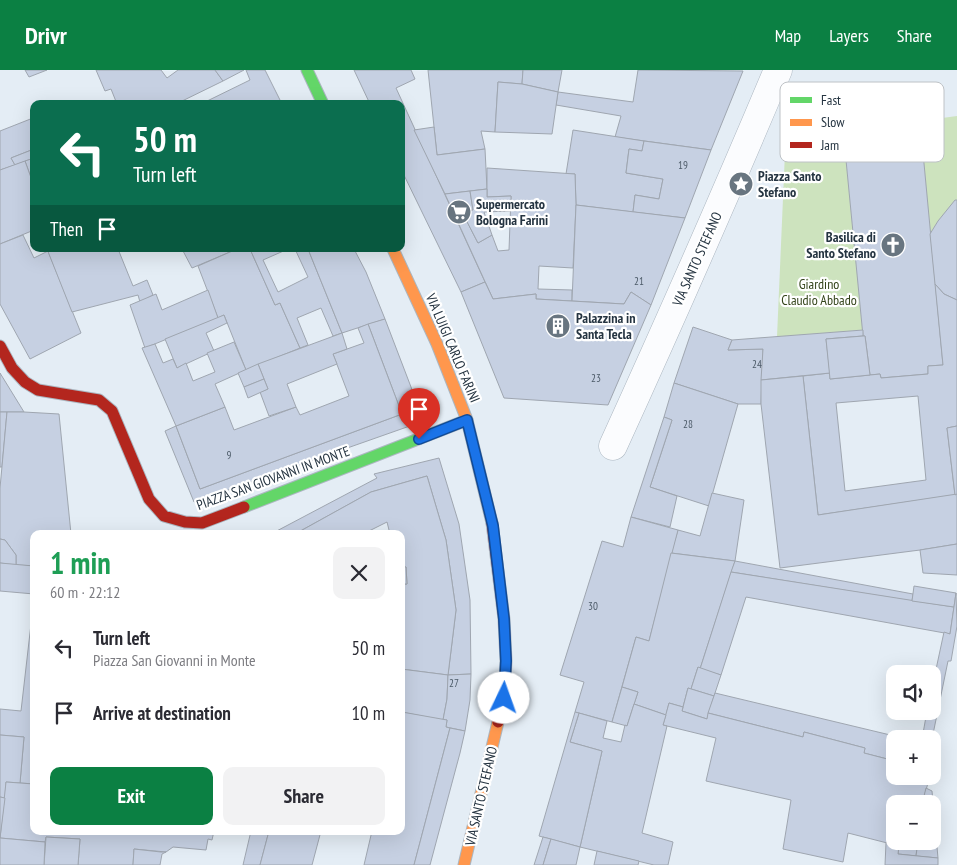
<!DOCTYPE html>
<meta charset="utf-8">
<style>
body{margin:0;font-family:"PT Sans Narrow",sans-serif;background:#f2f2f3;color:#2b2b33;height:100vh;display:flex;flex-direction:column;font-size:19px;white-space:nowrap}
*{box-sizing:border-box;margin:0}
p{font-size:16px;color:#7c7c81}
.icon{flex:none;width:28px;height:28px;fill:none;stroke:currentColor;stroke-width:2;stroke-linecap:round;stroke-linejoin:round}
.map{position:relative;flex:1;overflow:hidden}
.details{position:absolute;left:30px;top:460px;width:375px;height:305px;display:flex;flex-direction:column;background:#fff;border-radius:10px;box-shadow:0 5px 20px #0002}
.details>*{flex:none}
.banner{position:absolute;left:30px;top:30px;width:375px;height:152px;border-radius:10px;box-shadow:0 5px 20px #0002;background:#0b6e4f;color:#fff;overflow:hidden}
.buttons{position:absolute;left:886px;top:595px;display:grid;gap:10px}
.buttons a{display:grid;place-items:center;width:55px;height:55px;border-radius:10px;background:#fff;box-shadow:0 5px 20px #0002;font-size:25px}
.pin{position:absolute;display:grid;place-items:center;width:42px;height:42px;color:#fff;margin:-51px -21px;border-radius:50% 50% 50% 0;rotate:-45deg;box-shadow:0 0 5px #0007}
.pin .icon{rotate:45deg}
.me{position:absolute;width:55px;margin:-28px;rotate:3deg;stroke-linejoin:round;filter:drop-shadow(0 0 4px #0008)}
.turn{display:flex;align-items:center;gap:18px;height:105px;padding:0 20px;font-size:22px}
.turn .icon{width:65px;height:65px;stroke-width:2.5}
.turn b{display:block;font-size:35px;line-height:42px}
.then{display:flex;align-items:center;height:48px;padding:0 20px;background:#0003;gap:10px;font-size:19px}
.round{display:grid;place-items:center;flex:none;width:52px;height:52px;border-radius:10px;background:#f2f2f3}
.summary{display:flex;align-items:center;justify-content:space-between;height:85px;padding:0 20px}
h1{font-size:30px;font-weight:800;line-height:38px;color:#1e9e55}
.action{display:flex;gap:10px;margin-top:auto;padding:10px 20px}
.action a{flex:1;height:58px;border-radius:10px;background:#0b8043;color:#fff;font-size:20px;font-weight:800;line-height:58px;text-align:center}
.action a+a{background:#f2f2f3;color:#2b2b33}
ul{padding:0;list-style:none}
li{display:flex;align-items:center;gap:15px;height:65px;padding:0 20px}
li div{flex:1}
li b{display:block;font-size:19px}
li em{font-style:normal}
header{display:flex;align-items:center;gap:30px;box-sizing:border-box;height:70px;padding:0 25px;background:#0b8043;color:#fff}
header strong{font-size:24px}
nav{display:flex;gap:28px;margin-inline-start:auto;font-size:18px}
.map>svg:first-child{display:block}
.green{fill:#cde3be}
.building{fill:#c6d0e2;stroke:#9fa6b0;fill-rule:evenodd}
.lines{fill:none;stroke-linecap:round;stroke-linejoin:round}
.street-casing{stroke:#abb6c0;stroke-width:29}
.fast-casing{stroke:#abb6c0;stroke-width:13}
.slow-casing{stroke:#abb6c0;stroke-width:13}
.jam-casing{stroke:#abb6c0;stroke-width:13}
.street{stroke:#fbfcfe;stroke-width:28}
.fast{stroke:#63d668;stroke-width:11}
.slow{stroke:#ff974d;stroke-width:11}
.jam{stroke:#b3261e;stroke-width:11}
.route-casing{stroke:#114b97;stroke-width:12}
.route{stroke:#1a73e8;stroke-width:9}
.labels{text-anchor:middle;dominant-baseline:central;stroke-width:4.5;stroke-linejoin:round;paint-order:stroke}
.number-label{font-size:11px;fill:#4d5b69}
.poi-label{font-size:14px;font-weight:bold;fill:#253441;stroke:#fff;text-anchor:start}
.street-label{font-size:14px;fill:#253441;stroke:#fff}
.park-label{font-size:14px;fill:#33431a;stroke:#fff}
.key{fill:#fff;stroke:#bec2c6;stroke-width:1}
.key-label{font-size:14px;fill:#253441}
</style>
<header>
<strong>Drivr</strong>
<nav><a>Map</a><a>Layers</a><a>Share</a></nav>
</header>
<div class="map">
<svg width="957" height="795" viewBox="0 0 957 795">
<rect width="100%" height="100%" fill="#e4edf5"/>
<!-- green -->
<g class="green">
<polygon points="957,46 957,130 955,131 938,151 930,164 920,51"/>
<polygon points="786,59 843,59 863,260 777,267"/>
</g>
<!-- building -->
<g class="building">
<polygon points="25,0 47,0 29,7"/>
<polygon points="96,0 161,0 167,8 178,0 215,0 223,11 176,34 117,34 111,19 105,21"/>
<polygon points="215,0 244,0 223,11"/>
<polygon points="246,0 265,0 282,34 201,34 250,10"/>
<polygon points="354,0 411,0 415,9 396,18 485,212 461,222 401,99 401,34 370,34"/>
<polygon points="428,0 523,0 522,14 498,12 495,62 481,61 485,79 437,85"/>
<polygon points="523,0 562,0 558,22 522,14"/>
<polygon points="638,0 743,1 711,80 615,67 621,46 556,35 558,22 633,32"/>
<polygon points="498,12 522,14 558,22 552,64 495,62"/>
<polygon points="33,48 34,79 11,88 15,95 0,100 0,61"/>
<polygon points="920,51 943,295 928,296 928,304 881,308 880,304 870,305 865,266 863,266 843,59"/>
<polygon points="434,57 437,85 485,79 487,119 445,124 414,60"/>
<polygon points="573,60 644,71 642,81 629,79 626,103 663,109 659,129 635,125 633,142 576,135 575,104 566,104"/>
<polygon points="644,71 711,80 685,148 633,142 635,125 659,129 663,109 626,103 629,79 642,81"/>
<polygon points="34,79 34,88 15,95 11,88"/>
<polygon points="34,88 34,116 25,91"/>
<polygon points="25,91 34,116 34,160 0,174 0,100"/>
<polygon points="487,98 575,104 576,135 573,198 539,196 538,219 572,220 572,231 536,229 536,224 493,229 445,124 470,121 473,140 462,142 478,173 492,165 498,181 509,180 511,126 487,127"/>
<polygon points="487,119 487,127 511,126 511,141 484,142 492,165 478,173 462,142 473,140 470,121"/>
<polygon points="955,130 957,130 957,230 944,224 935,214 930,164 938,151"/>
<polygon points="576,135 685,148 651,235 631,222 624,234 572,231"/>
<polygon points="23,165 34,188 48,181 81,263 30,289 0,234 0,174"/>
<polygon points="47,179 118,179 133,216 147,210 153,225 140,232 138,225 72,242"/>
<polygon points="182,179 237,179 192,198"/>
<polygon points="237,179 250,179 275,235 280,233 300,278 246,300 224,245 218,248 198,196"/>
<polygon points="250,179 288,179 263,190 278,222 308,207 295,179 308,179 342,263 333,266 321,238 297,248 308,275 300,278 280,233 275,235"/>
<polygon points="308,179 354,179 366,202 385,249 342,263"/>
<polygon points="485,212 493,229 536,224 536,229 624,234 631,222 651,235 608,335 504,328 461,222"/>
<path d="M935,214l9,10 13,6v126l-10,2 8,67 -137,20 -15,-139 27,-3v6l50,-5 1,4 47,-4v-8l15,-1zM918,326l8,84 -81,11 -9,-88z"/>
<polygon points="208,220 218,248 145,278 130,235 156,224 162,240"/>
<polygon points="224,245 227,253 206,263 214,281 177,298 165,269"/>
<polygon points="385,249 424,351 194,432 165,361 176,356 200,419 402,344 368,254"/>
<polygon points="368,254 402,344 200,419 176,356 225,337 234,360 296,337 300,345 349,326 333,284 364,273 358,258"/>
<polygon points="693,257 732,270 728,280 763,279 761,334 738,334 674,313"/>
<polygon points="863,260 863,266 826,269 830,303 761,310 763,279 728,280 732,270"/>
<polygon points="342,263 347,279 333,284 337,294 287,314 296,337 269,346 260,322 268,319 258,294"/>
<polygon points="863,266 865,266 870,305 830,309 826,269"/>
<polygon points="234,272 246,300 215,314 225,337 176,356 142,278 155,274 163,293 173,289 177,298 186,293 193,311 215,302 207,283"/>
<polygon points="258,294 264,309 244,317 238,303"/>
<polygon points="0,303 24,342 0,342"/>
<polygon points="803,306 818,445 957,424 957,474 920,480 780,498 761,334 761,310"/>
<polygon points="264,309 268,319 248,328 244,317"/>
<polygon points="674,313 738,334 709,436 650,417 672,350 664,347"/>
<polygon points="0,342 7,342 2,397 0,397"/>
<polygon points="7,342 24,342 59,344 71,464 34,464 34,496 16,495 16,485 5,470 0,469 0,418"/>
<polygon points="664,347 672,350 650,417 677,426 670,457 631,447"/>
<polygon points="957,356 957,424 955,425 947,358"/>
<polygon points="439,388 459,454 470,530 471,604 448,605 456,540 446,470 427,406 371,422 295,464 271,464 377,408 374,404"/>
<polygon points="427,406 446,470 456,540 448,605 401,599 401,514 407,514 406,497 401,497 401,464 390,464 387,452 369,461 370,464 295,464 371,422"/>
<polygon points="712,423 744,430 735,491 671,483 678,460 700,466"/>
<polygon points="631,447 678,460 649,571 636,567 612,652 575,642 584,612 560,605 602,471 623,477"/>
<polygon points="0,469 5,470 16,485 16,495 0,493"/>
<polygon points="957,474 957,505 923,503 920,480"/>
<polygon points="671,483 735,491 700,599 698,597 691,619 688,618 683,637 669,633 666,645 634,634 638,622 622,617 636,567 649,571"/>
<polygon points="735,491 913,524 912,531 731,502"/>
<polygon points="0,493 34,496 34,524 0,521"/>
<polygon points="401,497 406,497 407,514 401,514"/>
<polygon points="731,502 954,537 950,564 746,527 721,605 700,599"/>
<polygon points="914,516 956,523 954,537 912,531"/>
<polygon points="956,523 957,556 951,591 948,591 932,669 922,669 927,641 932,641 932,618 944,562 950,564"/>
<polygon points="34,528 34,714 20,713 24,667 0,665 0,639 21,641"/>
<polygon points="698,597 721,605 714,626 691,619"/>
<polygon points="401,599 448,605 447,629 443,650 401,642"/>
<polygon points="471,604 470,630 465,661 446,657 447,650 443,650 447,629 448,605"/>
<polygon points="622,617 638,622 627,656 612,652"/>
<polygon points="688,618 714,626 707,649 682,641"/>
<polygon points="715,623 907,669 895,669 895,691 864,683 865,678 804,662 803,667 708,643"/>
<polygon points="669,633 683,637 682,641 707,649 708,643 803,667 804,662 865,678 864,683 895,691 895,706 930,706 922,734 895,734 895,771 918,771 916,786 898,784 899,776 848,763 843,792 783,779 791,730 706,711 716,668 663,655"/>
<polygon points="634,634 666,645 663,655 667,656 642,763 673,772 668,795 654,795 580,777 602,681 570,672 579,643 607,651 603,668 621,672 625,655 627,656"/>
<polygon points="402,642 447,650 446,657 450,658 414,795 364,795 372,761 401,761"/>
<polygon points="575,642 579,643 570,672 602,681 580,777 539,766"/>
<polygon points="450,658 465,661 460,683 430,795 414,795"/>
<polygon points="0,665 24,667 20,713 6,712 5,728 0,727"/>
<polygon points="6,712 34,714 34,761 214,761 212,770 208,769 206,780 173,777 166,782 134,779 133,795 78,795 80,769 46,767 45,772 0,768"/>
<polygon points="926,718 932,721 938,788 916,786 918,771 932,771 932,734 922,734"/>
<polygon points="0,727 5,728 0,768"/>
<polygon points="251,761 269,761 260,795 243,795"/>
<polygon points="269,761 321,761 312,795 260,795"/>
<polygon points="46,767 80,769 78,795 44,795"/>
<polygon points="543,767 551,769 543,795 534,795"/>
<polygon points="0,768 45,772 44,795 0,795"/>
<polygon points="551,769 580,777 576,795 543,795"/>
<polygon points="886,773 899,776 898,784 938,788 938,795 885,795"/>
<polygon points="134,779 161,782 166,782 162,784 160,795 133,795"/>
<polygon points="597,781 639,791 638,795 594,795"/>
</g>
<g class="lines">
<defs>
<path id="street" d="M613,376c57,-125 112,-250 165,-376"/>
<g id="fast">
<polyline points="307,0 323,34"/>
<polyline points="244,437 467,350"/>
</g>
<g id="slow">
<polyline points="393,179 437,274 467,350 492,453"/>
<polyline points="464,795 498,652"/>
</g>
<g id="jam">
<polyline points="0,276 12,298 25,312 38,320 99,330 112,341 149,429 164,446 185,452 202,453 244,437"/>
<polyline points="492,453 504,549 506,591 504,628 498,652"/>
</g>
</defs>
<!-- street casing -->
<use href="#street" class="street-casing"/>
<!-- fast casing -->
<use href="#fast" class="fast-casing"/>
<!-- slow casing -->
<use href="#slow" class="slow-casing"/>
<!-- jam casing -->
<use href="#jam" class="jam-casing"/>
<!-- street -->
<use href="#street" class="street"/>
<!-- fast -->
<use href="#fast" class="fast"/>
<!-- slow -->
<use href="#slow" class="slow"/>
<!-- jam -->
<use href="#jam" class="jam"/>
</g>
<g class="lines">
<defs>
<polyline id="route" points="419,369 467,350 493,456 504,549 506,591 504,628"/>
</defs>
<!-- route casing -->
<use href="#route" class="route-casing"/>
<!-- route -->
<use href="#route" class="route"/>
</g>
<!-- icons -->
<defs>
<symbol id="sight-disc" viewBox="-11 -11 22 22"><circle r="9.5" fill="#687580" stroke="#fff"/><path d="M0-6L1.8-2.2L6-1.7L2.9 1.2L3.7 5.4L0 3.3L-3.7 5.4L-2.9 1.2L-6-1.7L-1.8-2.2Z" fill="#fff"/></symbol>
<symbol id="supermarket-disc" viewBox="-11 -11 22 22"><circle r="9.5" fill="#687580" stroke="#fff"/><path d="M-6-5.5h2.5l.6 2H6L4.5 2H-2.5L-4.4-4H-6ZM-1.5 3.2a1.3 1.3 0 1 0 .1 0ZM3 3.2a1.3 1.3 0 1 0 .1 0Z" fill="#fff"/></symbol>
<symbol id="church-disc" viewBox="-11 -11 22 22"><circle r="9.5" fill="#687580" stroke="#fff"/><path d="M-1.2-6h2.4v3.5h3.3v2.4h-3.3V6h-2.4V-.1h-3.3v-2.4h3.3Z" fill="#fff"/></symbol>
<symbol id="building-disc" viewBox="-11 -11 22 22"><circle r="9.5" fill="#687580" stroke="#fff"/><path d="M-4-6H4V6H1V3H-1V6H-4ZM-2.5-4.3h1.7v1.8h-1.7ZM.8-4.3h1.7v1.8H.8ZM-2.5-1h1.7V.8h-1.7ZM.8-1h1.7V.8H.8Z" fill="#fff"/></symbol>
</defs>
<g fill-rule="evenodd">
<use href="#sight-disc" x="727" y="100" width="28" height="28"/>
<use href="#supermarket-disc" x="445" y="128" width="28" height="28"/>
<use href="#church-disc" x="879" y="161" width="28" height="28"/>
<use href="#building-disc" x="544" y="242" width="28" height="28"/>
</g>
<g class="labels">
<!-- number labels -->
<g class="number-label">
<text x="683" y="95">19</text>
<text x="639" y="211">21</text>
<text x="757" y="294">24</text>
<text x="596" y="308">23</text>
<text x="688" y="354">28</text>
<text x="229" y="385">9</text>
<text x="593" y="536">30</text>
<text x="454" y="613">27</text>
</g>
<!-- poi labels -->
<g class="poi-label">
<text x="758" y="106">Piazza Santo<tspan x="758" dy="16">Stefano</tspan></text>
<text x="476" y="134">Supermercato<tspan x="476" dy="16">Bologna Farini</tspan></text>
<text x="876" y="167" text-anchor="end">Basilica di<tspan x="876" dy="16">Santo Stefano</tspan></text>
<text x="576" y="248">Palazzina in<tspan x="576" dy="16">Santa Tecla</tspan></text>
</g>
<!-- street labels -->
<g class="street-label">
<text transform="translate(697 189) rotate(-66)">VIA SANTO STEFANO</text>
<text transform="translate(453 278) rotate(67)">VIA LUIGI CARLO FARINI</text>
<text transform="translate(273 408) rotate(-20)">PIAZZA SAN GIOVANNI IN MONTE</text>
<text transform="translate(481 726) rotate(-77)">VIA SANTO STEFANO</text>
</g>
<!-- park labels -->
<g class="park-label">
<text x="819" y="214">Giardino<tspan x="819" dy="16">Claudio Abbado</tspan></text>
</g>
</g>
<!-- legend -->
<rect x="780" y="12" width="164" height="80" rx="8" class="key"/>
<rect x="790" y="27" width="22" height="6" fill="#63d668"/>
<rect x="790" y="49" width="22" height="7" fill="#ff974d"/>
<rect x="790" y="72" width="22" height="6" fill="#b3261e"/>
<g class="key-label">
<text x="821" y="35">Fast</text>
<text x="821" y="57">Slow</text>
<text x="821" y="80">Jam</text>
</g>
</svg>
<div class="buttons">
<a><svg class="icon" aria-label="sound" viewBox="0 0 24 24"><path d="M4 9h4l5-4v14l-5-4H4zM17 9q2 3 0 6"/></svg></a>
<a>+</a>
<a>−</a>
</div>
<div class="pin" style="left:419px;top:369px;background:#d93025"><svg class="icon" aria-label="arrive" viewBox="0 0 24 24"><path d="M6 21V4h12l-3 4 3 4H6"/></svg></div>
<svg class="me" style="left:504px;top:628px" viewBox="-20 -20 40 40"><circle r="19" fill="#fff"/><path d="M0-13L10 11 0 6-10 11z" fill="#1a73e8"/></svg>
<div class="banner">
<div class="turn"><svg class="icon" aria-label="left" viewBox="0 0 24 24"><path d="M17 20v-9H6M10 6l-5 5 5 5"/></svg><div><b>50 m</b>Turn left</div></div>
<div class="then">Then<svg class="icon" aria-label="arrive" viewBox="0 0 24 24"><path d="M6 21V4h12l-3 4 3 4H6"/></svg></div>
</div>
<section class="details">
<div class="summary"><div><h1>1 min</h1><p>60 m · 22:12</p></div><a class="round"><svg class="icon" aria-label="close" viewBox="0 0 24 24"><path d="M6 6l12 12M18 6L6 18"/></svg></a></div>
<ul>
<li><svg class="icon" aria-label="left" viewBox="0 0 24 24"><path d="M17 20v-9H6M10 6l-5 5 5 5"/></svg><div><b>Turn left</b><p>Piazza San Giovanni in Monte</p></div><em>50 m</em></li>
<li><svg class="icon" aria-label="arrive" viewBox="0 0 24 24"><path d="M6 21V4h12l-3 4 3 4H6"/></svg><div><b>Arrive at destination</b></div><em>10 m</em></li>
</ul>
<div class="action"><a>Exit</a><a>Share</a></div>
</section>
</div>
